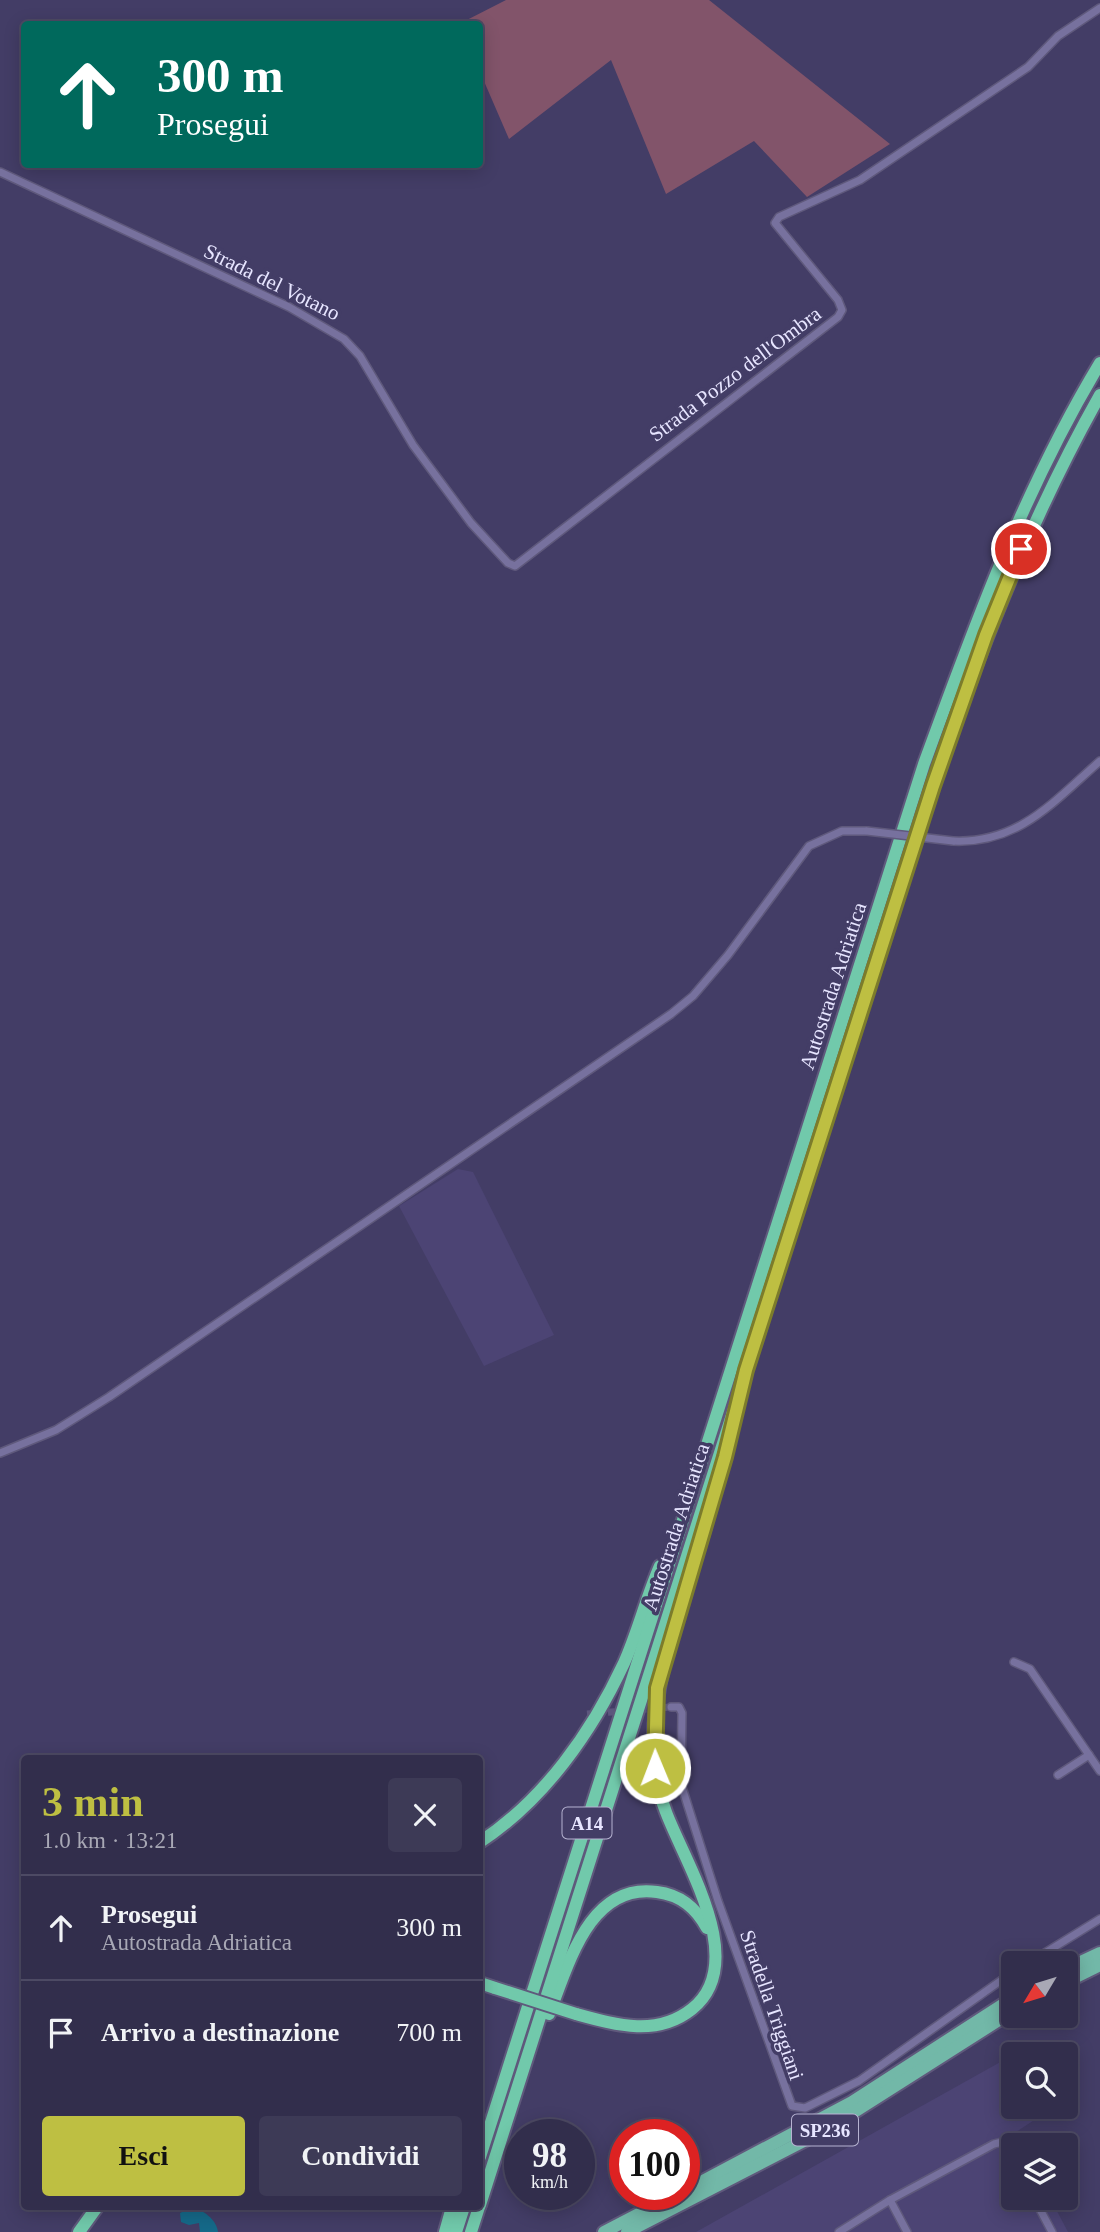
<!DOCTYPE html>
<html lang="it">
<meta charset="utf-8">
<style>
body{margin:0;font-family:Georgia,serif;background:#3d3a56;color:#f1f3f6;height:100vh;display:flex;flex-direction:column;font-size:26px;white-space:nowrap}
*{box-sizing:border-box;margin:0}
p{font-size:23px;color:#a8a8b5}
.icon{flex:none;width:38px;height:38px;fill:none;stroke:currentColor;stroke-width:2;stroke-linecap:round;stroke-linejoin:round}
.map{position:relative;flex:1;overflow:hidden}
.sheet{position:absolute;left:21px;top:1755px;width:462px;height:455px;display:flex;flex-direction:column;background:#322e4c;border-radius:7px;box-shadow:0 4px 18px #0003,0 0 0 2px #4d4a64}
.sheet>*{flex:none}
.hud{position:absolute;left:21px;top:21px;width:462px;height:147px;border-radius:7px;box-shadow:0 4px 18px #0003,0 0 0 2px #4d4a64;background:#00695c;color:#fff;overflow:hidden}
.needle{width:46px;rotate:232deg}
.tools{position:absolute;left:1001px;top:1951px;display:grid;gap:14px}
.tools a{display:grid;place-items:center;width:77px;height:77px;border-radius:7px;background:#322e4c;box-shadow:0 4px 18px #0003,0 0 0 2px #4d4a64;font-size:35px}
.speed{position:absolute;left:504px;top:2119px;display:flex;gap:14px;font-size:35px;font-weight:700;text-align:center}
.speed>*{display:grid;place-content:center;width:91px;height:91px;border-radius:50%;background:#322e4c;box-shadow:0 4px 18px #0003,0 0 0 2px #4d4a64;line-height:1}
.speed small{font-size:18px;font-weight:400}
.speed .limit{border:10px solid #d22;background:#fff;color:#111}
.pin{position:absolute;display:grid;place-items:center;width:60px;height:60px;color:#fff;margin:-30px;border:4px solid #fff;border-radius:50%;box-shadow:0 2px 7px #0007}
.me{position:absolute;width:77px;margin:-38px;rotate:359deg;stroke-linejoin:round;filter:drop-shadow(0 0 5px #0008)}
.turn{display:flex;align-items:center;gap:24px;height:147px;padding:0 21px;font-size:32px}
.turn .icon{width:91px;height:91px;stroke-width:2.5}
.turn b{display:block;font-size:49px;line-height:60px}
.round{display:grid;place-items:center;flex:none;width:74px;height:74px;border-radius:7px;background:#3d3a56}
.summary{display:flex;align-items:center;justify-content:space-between;height:119px;padding:0 21px}
h1{font-size:42px;font-weight:700;line-height:52px;color:#bebf42}
.action{display:flex;gap:14px;margin-top:auto;padding:14px 21px}
.action a{flex:1;height:80px;border-radius:7px;background:#bebf42;color:#111;font-size:28px;font-weight:700;line-height:80px;text-align:center}
.action a+a{background:#3d3a56;color:#f1f3f6}
ul{padding:0;list-style:none}
li{display:flex;align-items:center;gap:21px;height:105px;padding:0 21px;border-top:2px solid #4d4a64}
li div{flex:1}
li b{display:block;font-size:26px}
li em{font-style:normal}
.map>svg:first-child{display:block}
.built{fill:#4c4474}
.green{fill:#82546a}
.water{fill:#156989}
.lines{fill:none;stroke-linecap:round;stroke-linejoin:round}
.minor-tunnel{stroke:#5c567d;stroke-width:7;stroke-dasharray:7 3.5;stroke-linecap:butt}
.minor-casing{stroke:#5f597c;stroke-width:10}
.trunk-casing{stroke:#5f597c;stroke-width:16}
.motorway-casing{stroke:#5f597c;stroke-width:16}
.minor{stroke:#77719e;stroke-width:7}
.trunk{stroke:#72b8a8;stroke-width:12}
.motorway{stroke:#71c9ab;stroke-width:12}
.minor-bridge-casing{stroke:#5f597c;stroke-width:10;stroke-linecap:butt}
.motorway-bridge-casing{stroke:#5f597c;stroke-width:16;stroke-linecap:butt}
.minor-bridge{stroke:#77719e;stroke-width:7}
.motorway-bridge{stroke:#71c9ab;stroke-width:12}
.route-casing{stroke:#7c7c2b;stroke-width:18}
.route{stroke:#bebf42;stroke-width:12}
.labels{text-anchor:middle;dominant-baseline:central;stroke-width:7;stroke-linejoin:round;paint-order:stroke}
.shield{fill:#433d66;stroke:#b6b3d1;stroke-width:2}
.shield-label{font-size:19px;font-weight:bold;fill:#e7e5ff}
.street-label{font-size:21px;fill:#e7e5ff;stroke:#433d66}
</style>
<div class="map">
<svg width="1100" height="2232" viewBox="0 0 1100 2232">
<rect width="100%" height="100%" fill="#433d66"/>
<!-- built -->
<g class="built">
<polygon points="458,1169 473,1172 554,1335 484,1366 399,1206"/>
<polygon points="1013,2055 1013,2107 1054,2107 1016,2132 1023,2145 1013,2146 1013,2198 1050,2198 1068,2232 696,2232"/>
</g>
<!-- green -->
<polygon class="green" points="506,0 709,0 890,144 807,197 754,141 666,194 611,60 509,139 480,72 480,24 459,24"/>
<!-- water -->
<path class="water" d="M191,2208c12,1 26,12 27,24h-18l-1,-9 -10,2 -8,-3 -1,-9z"/>
<g class="lines">
<!-- minor-tunnel -->
<polyline class="minor-tunnel" points="587,1714 671,1707"/>
<defs>
<g id="minor">
<polyline points="0,172 289,307 344,339 360,356 413,445 471,523 508,563 515,566 838,317 842,310 838,300 775,223 779,217 860,180 1028,67 1058,36 1100,8"/>
<path d="M953,841c66,3 101,-40 147,-80"/>
<polyline points="0,1453 56,1430 109,1397 671,1014 693,996 728,955 809,846 842,831 867,831"/>
<polyline points="1014,1662 1030,1669 1100,1771"/>
<polyline points="671,1707 679,1707 682,1713 681,1784 718,1901 792,2106 805,2108 859,2081 1013,1972"/>
<polyline points="1058,1775 1089,1755"/>
<polyline points="1027,1964 1100,1919"/>
<polyline points="1034,2198 1052,2232"/>
<polyline points="839,2232 890,2200"/>
<polyline points="907,2232 890,2200 994,2144 1002,2142 1013,2160"/>
</g>
<g id="trunk">
<polyline points="1066,1969 1100,1953"/>
<polyline points="1066,1982 1100,1965"/>
<polyline points="684,2191 852,2102 1013,1998"/>
<polyline points="604,2232 677,2194"/>
<polyline points="627,2232 829,2128 1013,2011"/>
</g>
<g id="motorway">
<path d="M480,1842c64,-42 112,-110 144,-179 14,-31 22,-65 36,-97"/>
<polyline points="480,1983 495,1988"/>
<path d="M549,2014c19,-48 40,-132 108,-122 24,3 39,16 50,36"/>
<path d="M576,2014c40,11 81,23 116,-5 58,-46 -7,-146 -26,-197 -8,-20 -12,-42 -12,-63 -2,-76 30,-150 51,-222"/>
<path d="M480,2157l444,-1393c50,-137 100,-275 176,-401"/>
<path d="M480,2205l461,-1445c45,-126 93,-248 159,-365"/>
<polyline points="79,2232 97,2207"/>
<polyline points="445,2232 452,2207"/>
<polyline points="456,2232 464,2207"/>
<polyline points="471,2232 479,2207"/>
</g>
</defs>
<!-- minor casing -->
<use href="#minor" class="minor-casing"/>
<!-- trunk casing -->
<use href="#trunk" class="trunk-casing"/>
<!-- motorway casing -->
<use href="#motorway" class="motorway-casing"/>
<!-- minor -->
<use href="#minor" class="minor"/>
<!-- trunk -->
<use href="#trunk" class="trunk"/>
<!-- motorway -->
<use href="#motorway" class="motorway"/>
<defs>
<polyline id="minor-bridge" points="867,831 953,841"/>
<polyline id="motorway-bridge" points="495,1988 576,2014"/>
</defs>
<!-- minor-bridge casing -->
<use href="#minor-bridge" class="minor-bridge-casing"/>
<!-- motorway-bridge casing -->
<use href="#motorway-bridge" class="motorway-bridge-casing"/>
<!-- minor-bridge -->
<use href="#minor-bridge" class="minor-bridge"/>
<!-- motorway-bridge -->
<use href="#motorway-bridge" class="motorway-bridge"/>
</g>
<g class="lines">
<defs>
<polyline id="route" points="655,1768 657,1688 725,1457 746,1370 933,786 986,635 1021,549"/>
</defs>
<!-- route casing -->
<use href="#route" class="route-casing"/>
<!-- route -->
<use href="#route" class="route"/>
</g>
<g class="labels">
<!-- shield labels -->
<g class="shield">
<rect x="562.5" y="1807.5" width="49" height="31" rx="5"/>
<rect x="792" y="2114.5" width="66" height="31" rx="5"/>
</g>
<g class="shield-label">
<text x="587" y="1823">A14</text>
<text x="825" y="2130">SP236</text>
</g>
<!-- street labels -->
<g class="street-label">
<text transform="translate(272 282) rotate(26)">Strada del Votano</text>
<text transform="translate(735 374) rotate(-37)">Strada Pozzo dell'Ombra</text>
<text transform="translate(833 986) rotate(-72)">Autostrada Adriatica</text>
<text transform="translate(676 1527) rotate(-72)">Autostrada Adriatica</text>
<text transform="translate(772 2005) rotate(71)">Stradella Triggiani</text>
</g>
</g>
</svg>
<div class="tools">
<a><svg class="needle" viewBox="-14 -14 28 28"><path d="M0-13l5 13h-10z" fill="#e53935"/><path d="M0 13l5-13h-10z" fill="#a8a8b5"/></svg></a>
<a><svg class="icon" aria-label="search" viewBox="0 0 24 24"><circle cx="10" cy="10" r="6"/><path d="M15 15l6 6"/></svg></a>
<a><svg class="icon" aria-label="layers" viewBox="0 0 24 24"><path d="M12 4l9 5-9 5-9-5zM3 14l9 5 9-5"/></svg></a>
</div>
<div class="speed"><div>98<small>km/h</small></div><div class="limit">100</div></div>
<div class="pin" style="left:1021px;top:549px;background:#d93025"><svg class="icon" aria-label="arrive" viewBox="0 0 24 24"><path d="M6 21V4h12l-3 4 3 4H6"/></svg></div>
<svg class="me" style="left:655px;top:1768px" viewBox="-20 -20 40 40"><circle r="17" fill="#bebf42" stroke="#fff" stroke-width="3"/><path d="M0-11L8 9 0 5-8 9z" fill="#fff"/></svg>
<div class="hud">
<div class="turn"><svg class="icon" aria-label="ahead" viewBox="0 0 24 24"><path d="M12 20V5M6 11l6-6 6 6"/></svg><div><b>300 m</b>Prosegui</div></div>
</div>
<section class="sheet">
<div class="summary"><div><h1>3 min</h1><p>1.0 km · 13:21</p></div><a class="round"><svg class="icon" aria-label="close" viewBox="0 0 24 24"><path d="M6 6l12 12M18 6L6 18"/></svg></a></div>
<ul>
<li><svg class="icon" aria-label="ahead" viewBox="0 0 24 24"><path d="M12 20V5M6 11l6-6 6 6"/></svg><div><b>Prosegui</b><p>Autostrada Adriatica</p></div><em>300 m</em></li>
<li><svg class="icon" aria-label="arrive" viewBox="0 0 24 24"><path d="M6 21V4h12l-3 4 3 4H6"/></svg><div><b>Arrivo a destinazione</b></div><em>700 m</em></li>
</ul>
<div class="action"><a>Esci</a><a>Condividi</a></div>
</section>
</div>
